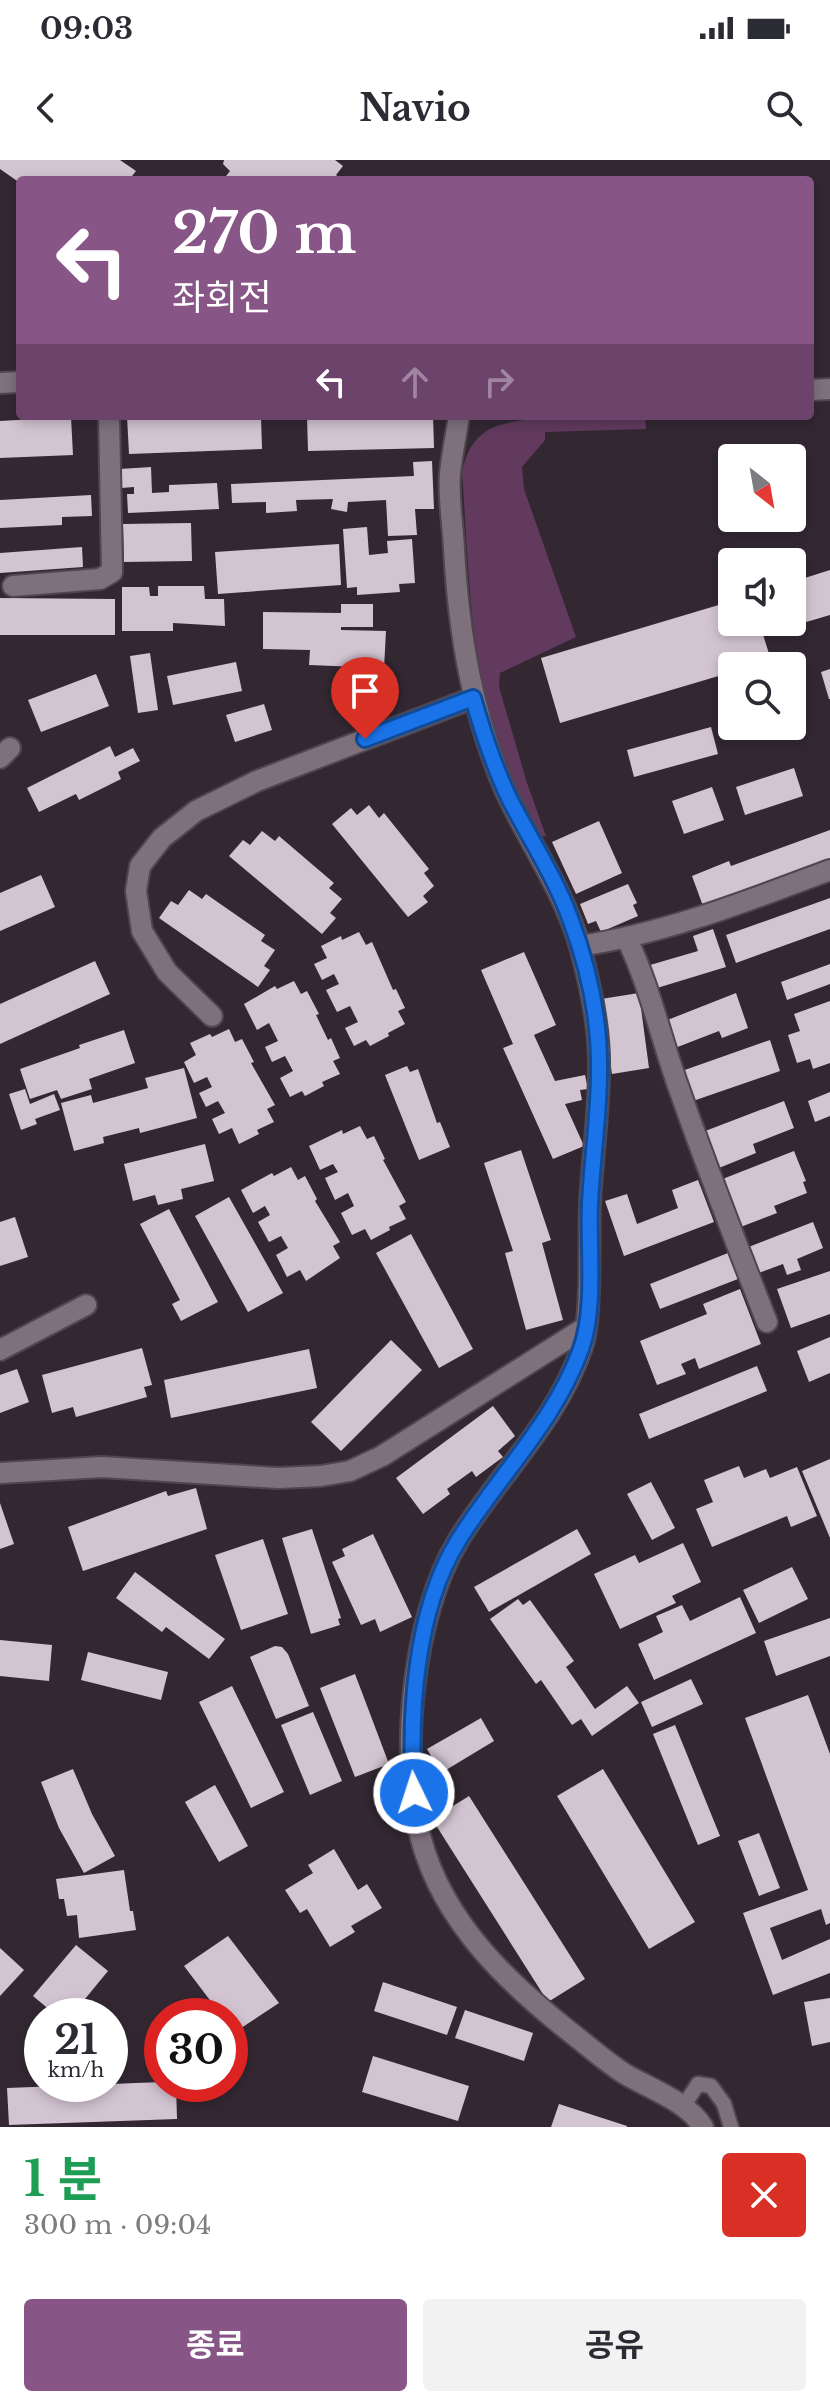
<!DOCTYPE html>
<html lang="ko">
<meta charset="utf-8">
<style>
body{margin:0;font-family:"Libre Baskerville","Noto Sans KR",serif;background:#f2f2f3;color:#2b2b33;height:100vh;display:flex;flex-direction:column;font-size:30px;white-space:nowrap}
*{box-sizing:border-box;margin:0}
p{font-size:26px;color:#7c7c81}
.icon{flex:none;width:44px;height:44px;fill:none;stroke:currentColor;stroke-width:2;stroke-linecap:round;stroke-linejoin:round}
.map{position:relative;height:1967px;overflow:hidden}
.panel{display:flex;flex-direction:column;background:#fff;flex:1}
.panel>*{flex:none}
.guide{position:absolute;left:16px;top:16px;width:798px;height:244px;border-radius:8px;box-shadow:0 4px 12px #0003;background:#875586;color:#fff;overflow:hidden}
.needle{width:52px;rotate:149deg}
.fabs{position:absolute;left:718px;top:284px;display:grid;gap:16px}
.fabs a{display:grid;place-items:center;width:88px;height:88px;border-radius:8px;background:#fff;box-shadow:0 4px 12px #0003;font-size:40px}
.speed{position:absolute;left:24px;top:1838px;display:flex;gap:16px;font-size:40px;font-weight:700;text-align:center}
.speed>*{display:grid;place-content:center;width:104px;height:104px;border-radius:50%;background:#fff;box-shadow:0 4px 12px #0003;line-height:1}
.speed small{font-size:20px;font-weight:400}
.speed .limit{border:12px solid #d22;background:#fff;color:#111}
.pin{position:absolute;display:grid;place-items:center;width:68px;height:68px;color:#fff;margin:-82px -34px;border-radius:50% 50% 50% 0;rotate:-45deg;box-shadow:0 0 8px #0007}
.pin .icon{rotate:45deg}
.me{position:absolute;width:88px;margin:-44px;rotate:356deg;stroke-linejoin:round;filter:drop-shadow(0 0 6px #0008)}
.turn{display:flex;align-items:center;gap:28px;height:168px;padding:0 24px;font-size:36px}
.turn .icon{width:104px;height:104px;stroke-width:2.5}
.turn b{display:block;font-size:56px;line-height:68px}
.lanes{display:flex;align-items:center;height:76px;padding:0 24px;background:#0003;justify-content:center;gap:40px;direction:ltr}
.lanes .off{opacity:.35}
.round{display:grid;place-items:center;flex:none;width:84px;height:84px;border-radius:8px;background:#f2f2f3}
.summary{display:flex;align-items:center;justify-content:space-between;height:136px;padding:0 24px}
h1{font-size:48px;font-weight:700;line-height:60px;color:#1e9e55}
.action{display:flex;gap:16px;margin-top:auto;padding:16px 24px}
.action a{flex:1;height:92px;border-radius:8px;background:#875586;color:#fff;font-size:32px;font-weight:700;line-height:92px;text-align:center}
.action a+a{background:#f2f2f3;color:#2b2b33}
.status{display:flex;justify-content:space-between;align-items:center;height:56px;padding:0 40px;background:#fff;direction:ltr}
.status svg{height:22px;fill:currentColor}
header{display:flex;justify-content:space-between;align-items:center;height:104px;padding:0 24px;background:#fff;font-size:36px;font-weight:700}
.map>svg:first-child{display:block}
.green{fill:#623a5e}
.building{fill:#d3c4d1}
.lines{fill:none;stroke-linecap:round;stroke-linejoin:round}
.lane-casing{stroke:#4f464e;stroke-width:18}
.street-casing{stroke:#4f464e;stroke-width:24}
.lane{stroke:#7e717c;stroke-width:14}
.street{stroke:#7e717c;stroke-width:20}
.route-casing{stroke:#114b97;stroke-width:20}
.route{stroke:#1a73e8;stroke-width:14}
</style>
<div class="status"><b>09:03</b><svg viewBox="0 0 49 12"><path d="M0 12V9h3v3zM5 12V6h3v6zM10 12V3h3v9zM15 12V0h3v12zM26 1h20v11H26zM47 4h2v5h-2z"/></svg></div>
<header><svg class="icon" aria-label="back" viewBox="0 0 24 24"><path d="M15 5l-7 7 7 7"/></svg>Navio<svg class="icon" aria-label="search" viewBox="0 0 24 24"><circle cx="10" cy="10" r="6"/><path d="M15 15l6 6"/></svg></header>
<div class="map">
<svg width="830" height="1967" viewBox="0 0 830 1967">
<rect width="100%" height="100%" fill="#332832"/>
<!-- green -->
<path class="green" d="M645,256l1,13 -101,3v8l-23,27 2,22 52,148 -76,36 -1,14 28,96 19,53 -7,1c-17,-32 -36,-65 -45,-100 -24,-86 -26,-177 -32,-266 4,-17 10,-31 26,-41 30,-17 120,-14 157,-14z"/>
<!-- building -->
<g class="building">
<polygon points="0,0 120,0 136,11 129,20 20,20 20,23 0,9"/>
<polygon points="224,0 335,0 343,6 336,15 343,20 223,20 230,11 223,4"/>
<polygon points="127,256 261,256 262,289 129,294"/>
<polygon points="307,256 433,256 434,288 308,291"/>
<polygon points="71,257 73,295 0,298 0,261"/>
<polygon points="432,301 434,349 415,349 417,375 388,376 386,340 348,342 347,352 331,349 333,339 296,340 297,351 266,353 266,342 232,343 231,324 414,316 413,302"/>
<polygon points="151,307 152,333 169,332 169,325 217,323 219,349 128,353 127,334 134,334 134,327 121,328 120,309"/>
<polygon points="91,335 92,356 62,357 62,365 0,368 0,340"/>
<polygon points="191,363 192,401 124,402 123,364"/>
<polygon points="367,367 369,395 388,393 387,381 412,379 415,423 399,424 400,432 357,435 357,427 347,428 343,369"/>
<polygon points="339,384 341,425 218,434 215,392"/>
<polygon points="82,387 83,407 0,413 0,393"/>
<polygon points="830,410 830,455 796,465 792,453 792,422"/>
<polygon points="158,426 204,426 205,439 224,439 225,466 173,463 173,471 122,471 122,427 149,427 150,436 158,436"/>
<polygon points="0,438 115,439 115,475 0,475"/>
<polygon points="732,441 732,462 759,462 771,500 751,506 732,506 732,512 560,563 541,498"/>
<polygon points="341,444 373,444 373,467 341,467 341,470 386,471 384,508 309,505 310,490 263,489 263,452 341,453"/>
<polygon points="150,493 158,550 138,553 130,496"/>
<polygon points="236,502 242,531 173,545 167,516"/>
<polygon points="830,509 830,539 829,539 821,512"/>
<polygon points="96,514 109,546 41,572 28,540"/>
<polygon points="264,544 272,570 235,582 226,555"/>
<polygon points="711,567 718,594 634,617 627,590"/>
<polygon points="110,586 115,597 133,588 140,601 118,612 121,619 79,640 76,634 39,652 27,628"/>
<polygon points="794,608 803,636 745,655 736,627"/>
<polygon points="712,627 724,660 684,674 672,641"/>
<polygon points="369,645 379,658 384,653 429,709 424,713 434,726 423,736 428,742 408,757 332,664 351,648 357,655"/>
<polygon points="599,661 622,713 576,734 552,682"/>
<polygon points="830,670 830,701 703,746 692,716 729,701 731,706"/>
<polygon points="262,671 275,681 279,676 334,723 329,728 342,739 330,753 336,758 322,774 229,696 243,680 250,685"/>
<polygon points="41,715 55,747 0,771 0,733"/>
<polygon points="628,724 637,743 633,745 638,756 601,772 596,761 588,764 580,744"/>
<polygon points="189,730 202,739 206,734 265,775 261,781 275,790 264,806 270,810 258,827 159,758 171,741 178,745"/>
<polygon points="830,738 830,769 736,803 726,775"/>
<polygon points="713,769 726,807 657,828 650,805 698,791 693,776"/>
<polygon points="359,772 366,785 372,782 393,830 396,829 405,848 398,851 405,864 388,873 389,876 370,886 366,880 354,886 345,868 358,862 350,846 337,852 326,830 339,824 334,814 322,820 314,804 327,798 321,786 341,776 342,780"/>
<polygon points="524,792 556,865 534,875 555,921 585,915 588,929 580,930 582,940 565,944 584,986 553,999 503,888 513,884 481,810"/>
<polygon points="95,801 110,834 0,884 0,844"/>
<polygon points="830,804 830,824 787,840 781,822"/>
<polygon points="294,821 301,834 307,831 319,854 316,855 328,880 331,878 340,898 333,901 340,914 322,922 324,926 305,936 302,931 290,937 280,918 293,911 285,896 272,902 265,887 278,881 269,863 257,870 244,844 275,826 277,829"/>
<polygon points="639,833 649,908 612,914 601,839"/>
<polygon points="736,833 748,868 722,878 719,871 675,888 665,861"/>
<polygon points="830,841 830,903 813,909 810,899 797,903 788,875 800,871 794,854"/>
<polygon points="229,869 235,882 242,879 254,902 251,903 275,945 267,949 274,962 257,970 259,974 239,984 232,968 219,974 212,959 225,953 218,941 206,947 199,933 212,927 207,917 194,923 184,902 196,895 190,883 210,874 212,877"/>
<polygon points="124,870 135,903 89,919 92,929 61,939 57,930 30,939 20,909 80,888 79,885"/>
<polygon points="770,880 780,911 690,942 679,912"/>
<polygon points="407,906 410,912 418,909 437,963 440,962 450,987 419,1000 385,915"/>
<polygon points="184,908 197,958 140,973 139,968 103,977 104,983 74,991 61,943 91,935 93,943 148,928 145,918"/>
<polygon points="25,929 30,944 54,934 60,950 35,959 37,964 21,970 9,934"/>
<polygon points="830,932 830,956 815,962 808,941"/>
<polygon points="784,941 794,968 753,984 756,993 714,1010 700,973"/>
<polygon points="360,966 367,979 374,976 385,999 383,1000 406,1042 399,1046 406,1059 389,1067 390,1070 371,1080 365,1069 352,1075 341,1053 354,1046 348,1033 335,1040 325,1018 338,1012 333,1004 320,1010 309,986 342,970 343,974"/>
<polygon points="205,984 214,1021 181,1029 183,1039 158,1045 155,1035 133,1041 124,1004"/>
<polygon points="521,990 551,1080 542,1083 563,1160 526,1170 505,1093 513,1091 484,1003"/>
<polygon points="794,991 806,1021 803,1022 807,1033 774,1046 777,1053 738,1068 720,1020"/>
<polygon points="291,1007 298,1020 305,1016 317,1039 315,1041 340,1082 333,1086 340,1098 306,1121 300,1110 287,1117 276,1095 288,1088 281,1076 269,1082 258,1062 270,1055 265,1046 253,1053 241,1030 272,1013 274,1016"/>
<polygon points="698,1020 714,1062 624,1096 605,1041 627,1034 637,1064 678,1048 672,1030"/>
<polygon points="229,1037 283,1133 248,1152 195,1056"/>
<polygon points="169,1049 218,1142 181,1161 172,1144 180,1140 140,1064"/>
<polygon points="15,1057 28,1097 0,1106 0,1062"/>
<polygon points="813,1062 823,1088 797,1099 801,1110 787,1115 783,1104 756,1114 746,1088"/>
<polygon points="411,1074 473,1189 439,1208 376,1093"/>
<polygon points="728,1093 738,1119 660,1149 650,1124"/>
<polygon points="830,1111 830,1154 791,1168 777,1129"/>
<polygon points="740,1129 761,1184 699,1209 695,1198 681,1204 686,1214 657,1225 640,1181 707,1154 703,1144"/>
<polygon points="830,1177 830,1213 809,1222 797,1191"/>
<polygon points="391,1180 422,1210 341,1291 311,1262"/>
<polygon points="142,1188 152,1225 144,1227 147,1237 76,1257 73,1247 52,1253 42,1215"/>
<polygon points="309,1189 317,1228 171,1258 164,1220"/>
<polygon points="757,1206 767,1231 649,1279 639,1254"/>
<polygon points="17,1209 29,1242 0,1253 0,1215"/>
<polygon points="493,1246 515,1276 498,1291 503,1297 476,1317 472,1311 447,1329 450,1334 423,1354 396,1318"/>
<polygon points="830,1299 830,1378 802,1311"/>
<polygon points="739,1306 744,1318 766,1309 770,1318 797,1307 817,1356 791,1367 787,1356 712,1387 696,1349 713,1342 704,1320"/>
<polygon points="651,1322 675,1368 652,1380 627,1334"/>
<polygon points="196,1328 207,1369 83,1411 68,1367 166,1331 168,1336"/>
<polygon points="0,1343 14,1384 0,1389"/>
<polygon points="312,1369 341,1458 338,1459 340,1465 311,1474 282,1378"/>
<polygon points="577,1369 591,1394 489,1452 474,1427"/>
<polygon points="373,1374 412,1457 380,1472 375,1459 361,1465 332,1402 345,1396 342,1389"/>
<polygon points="263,1379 288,1454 241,1470 215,1395"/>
<polygon points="683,1383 701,1422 672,1436 676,1443 620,1469 594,1414 635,1395 639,1403"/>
<polygon points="792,1407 808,1439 759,1463 743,1430"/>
<polygon points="135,1412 225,1479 209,1499 166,1467 162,1472 116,1438"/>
<polygon points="740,1437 756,1473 654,1520 638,1484 663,1472 656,1456 682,1445 690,1461"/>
<polygon points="518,1439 523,1445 530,1440 574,1501 566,1507 595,1549 627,1526 639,1543 592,1576 581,1559 572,1565 541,1520 536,1524 490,1459"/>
<polygon points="830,1458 830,1496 776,1516 764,1481"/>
<polygon points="0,1480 52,1485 49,1521 0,1516"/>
<polygon points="275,1486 282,1487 288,1494 309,1546 276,1559 250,1497"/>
<polygon points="88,1492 168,1512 161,1540 81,1520"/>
<polygon points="355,1514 389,1604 355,1617 320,1528"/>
<polygon points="691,1519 703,1544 652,1567 641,1542"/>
<polygon points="232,1526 284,1632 251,1648 199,1542"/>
<polygon points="808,1535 830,1594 830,1763 826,1765 821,1749 770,1768 782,1800 830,1779 830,1813 773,1835 743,1753 808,1730 745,1558"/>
<polygon points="313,1552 342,1621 310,1635 281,1565"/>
<polygon points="481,1558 494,1581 441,1613 427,1589"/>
<polygon points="675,1565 720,1676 698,1685 653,1574"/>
<polygon points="73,1609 92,1654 115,1696 84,1713 59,1668 41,1622"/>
<polygon points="603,1609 695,1762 649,1789 557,1636"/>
<polygon points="215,1625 248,1686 219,1702 185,1642"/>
<polygon points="469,1636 585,1819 548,1842 432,1659"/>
<polygon points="759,1673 780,1728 759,1736 738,1681"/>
<polygon points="334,1689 358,1730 367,1724 382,1748 351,1766 355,1772 330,1787 307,1749 300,1753 285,1730 313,1713 308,1705"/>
<polygon points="124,1710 130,1751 133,1751 136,1770 79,1778 77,1755 67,1756 64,1739 59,1739 56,1719"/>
<polygon points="228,1776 279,1843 235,1872 230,1866 230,1856 222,1856 184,1806"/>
<polygon points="76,1785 108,1811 71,1856 57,1856 33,1836"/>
<polygon points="0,1788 24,1810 0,1836"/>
<polygon points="383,1822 457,1847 447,1875 374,1851"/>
<polygon points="830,1838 830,1882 812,1886 804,1842"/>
<polygon points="465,1850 533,1873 524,1901 455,1878"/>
<polygon points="373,1896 469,1926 458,1961 362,1932"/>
<polygon points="162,1922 176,1924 177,1959 9,1965 7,1928"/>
<polygon points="559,1944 627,1966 627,1967 551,1967"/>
</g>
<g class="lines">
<defs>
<polyline id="lane" points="683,1947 698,1924 711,1926 724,1944 731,1967"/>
<g id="street">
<polyline points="0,223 20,222"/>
<polyline points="810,230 830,229"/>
<path d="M459,256c-3,19 -7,38 -9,57 -2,25 3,52 4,77 5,84 18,164 52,242 24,52 58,99 74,155 11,40 20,82 19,123 0,45 -7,90 -9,134 -1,29 0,58 -1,86 -1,19 -1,39 -7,57 -25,75 -84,128 -124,194 -45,74 -59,215 -37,298 23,86 91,148 158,200 15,12 30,25 46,35 25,15 62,27 78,53"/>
<polyline points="13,426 100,419 112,412 109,256"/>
<polyline points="0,598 10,588"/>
<path d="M627,779c22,46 33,95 50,144 28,80 59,160 90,239"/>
<path d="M580,786c87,-13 167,-45 250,-76"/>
<polyline points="212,856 167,812 142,771 136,731 140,706 162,678 196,651 257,621 473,538"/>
<polyline points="0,1190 86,1145"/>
<polyline points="0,1313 102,1307 278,1318 321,1316 350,1311 382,1296 586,1167"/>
</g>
</defs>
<!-- lane casing -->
<use href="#lane" class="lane-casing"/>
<!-- street casing -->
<use href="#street" class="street-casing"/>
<!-- lane -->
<use href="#lane" class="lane"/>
<!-- street -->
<use href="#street" class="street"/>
</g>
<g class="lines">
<defs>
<path id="route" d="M365,579l108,-41c10,35 21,69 37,102 20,39 45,77 60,118 18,48 30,103 29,154 0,44 -7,88 -9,132 -2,45 6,103 -9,145 -26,73 -83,127 -123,192 -43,70 -49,173 -44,252"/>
</defs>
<!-- route casing -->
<use href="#route" class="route-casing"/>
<!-- route -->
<use href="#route" class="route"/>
</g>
</svg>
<div class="fabs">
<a><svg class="needle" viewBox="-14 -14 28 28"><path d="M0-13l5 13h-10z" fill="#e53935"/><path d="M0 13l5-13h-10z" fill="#7c7c81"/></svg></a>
<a><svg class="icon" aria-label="sound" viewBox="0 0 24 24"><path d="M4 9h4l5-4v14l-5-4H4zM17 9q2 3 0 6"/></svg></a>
<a><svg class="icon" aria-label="search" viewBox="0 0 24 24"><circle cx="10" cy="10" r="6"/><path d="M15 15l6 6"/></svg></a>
</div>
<div class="speed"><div>21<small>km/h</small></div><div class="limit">30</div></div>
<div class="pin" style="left:365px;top:579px;background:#d93025"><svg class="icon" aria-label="arrive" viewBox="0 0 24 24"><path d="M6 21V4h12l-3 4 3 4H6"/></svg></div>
<svg class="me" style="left:414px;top:1633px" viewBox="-20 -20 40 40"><circle r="17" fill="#1a73e8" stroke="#fff" stroke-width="3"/><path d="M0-11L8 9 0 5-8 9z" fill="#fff"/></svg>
<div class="guide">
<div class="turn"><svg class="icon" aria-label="left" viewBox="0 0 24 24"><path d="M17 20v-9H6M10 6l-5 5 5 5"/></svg><div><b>270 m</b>좌회전</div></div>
<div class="lanes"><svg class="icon" aria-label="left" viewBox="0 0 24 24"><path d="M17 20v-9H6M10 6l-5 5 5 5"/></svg><svg class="icon off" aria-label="ahead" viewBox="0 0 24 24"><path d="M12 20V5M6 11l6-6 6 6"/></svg><svg class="icon off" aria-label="right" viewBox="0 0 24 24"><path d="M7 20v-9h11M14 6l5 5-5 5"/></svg></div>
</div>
</div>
<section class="panel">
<div class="summary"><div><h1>1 분</h1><p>300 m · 09:04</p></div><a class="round" style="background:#d93025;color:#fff"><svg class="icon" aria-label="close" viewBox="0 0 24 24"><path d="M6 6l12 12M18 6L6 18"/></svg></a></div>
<div class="action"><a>종료</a><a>공유</a></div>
</section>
